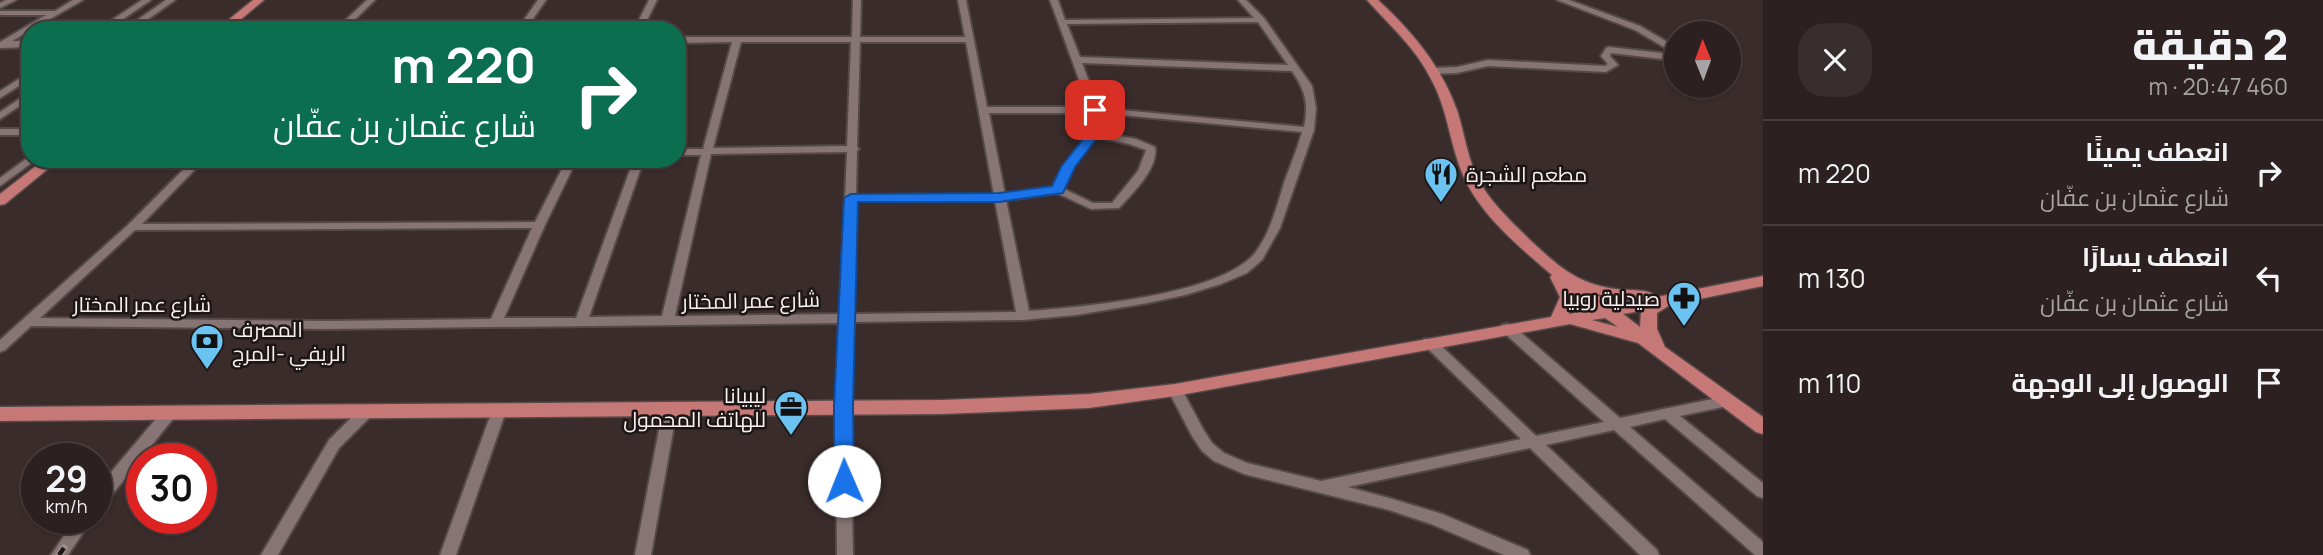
<!DOCTYPE html>
<html lang="ar">
<meta charset="utf-8">
<style>
body{margin:0;font-family:Manrope,Cairo,sans-serif;background:#382e2d;color:#f1f3f6;direction:rtl;height:100vh;display:flex;flex-direction:column;font-size:26px;white-space:nowrap}
*{box-sizing:border-box;margin:0}
p{font-size:23px;color:#a6a3a5}
.icon{flex:none;width:38px;height:38px;fill:none;stroke:currentColor;stroke-width:2;stroke-linecap:round;stroke-linejoin:round}
.map{position:relative;flex:1;overflow:hidden;direction:ltr}
.details{display:flex;flex-direction:column;background:#2c2120;width:560px}
.details>*{flex:none}
.top-card{position:absolute;left:21px;top:21px;width:665px;height:147px;border-radius:28px;box-shadow:0 2px 5px #0004,0 0 0 2px #483e3e;direction:rtl;background:#0b6e4f;color:#fff;overflow:hidden}
.needle{width:46px;rotate:359deg}
.buttons{position:absolute;left:1664px;top:21px;display:grid;gap:14px}
.buttons a{display:grid;place-items:center;width:77px;height:77px;border-radius:50%;background:#2c2120;box-shadow:0 2px 5px #0004,0 0 0 2px #483e3e;font-size:35px}
.speed{position:absolute;left:21px;top:443px;display:flex;gap:14px;font-size:35px;font-weight:700;text-align:center}
.speed>*{display:grid;place-content:center;width:91px;height:91px;border-radius:50%;background:#2c2120;box-shadow:0 2px 5px #0004,0 0 0 2px #483e3e;line-height:1}
.speed small{font-size:18px;font-weight:400}
.speed .limit{border:10px solid #d22;background:#fff;color:#111}
.pin{position:absolute;display:grid;place-items:center;width:60px;height:60px;color:#fff;margin:-30px;border-radius:14px;box-shadow:0 4px 10px #0006}
.me{position:absolute;width:77px;margin:-38px;rotate:359deg;stroke-linejoin:round;filter:drop-shadow(0 0 5px #0008)}
.turn{display:flex;align-items:center;gap:24px;height:147px;padding:0 35px;font-size:32px}
.turn .icon{width:91px;height:91px;stroke-width:2.5}
.turn b{display:block;font-size:49px;line-height:60px}
.round{display:grid;place-items:center;flex:none;width:74px;height:74px;border-radius:28px;background:#382e2d}
.overview{display:flex;align-items:center;justify-content:space-between;height:119px;padding:0 35px}
h1{font-size:42px;font-weight:800;line-height:52px}
ul{padding:0;list-style:none}
li{display:flex;align-items:center;gap:21px;height:105px;padding:0 35px;border-top:2px solid #483e3e}
li div{flex:1}
li b{display:block;font-size:26px}
li em{font-style:normal}
main{display:flex;flex:1;min-height:0}
.map>svg:first-child{display:block}
.lines{fill:none;stroke-linecap:round;stroke-linejoin:round}
.minor-casing{stroke:#554948;stroke-width:4}
.major-casing{stroke:#554948;stroke-width:3}
.minor{fill:#867574;fill-rule:evenodd}
.major{fill:#c57876;fill-rule:evenodd}
.rail-casing{stroke:#9e9291;stroke-width:7}
.rail{stroke:#1d1616;stroke-width:4.5;stroke-dasharray:12;stroke-linecap:butt}
.route{fill:#1a73e8;stroke:#114b97;stroke-width:2}
.labels{text-anchor:middle;dominant-baseline:central;stroke-width:5;stroke-linejoin:round;paint-order:stroke}
.poi-label{font-size:21px;fill:#f9efee;stroke:#1d1616;text-anchor:start}
.street-label{font-size:21px;fill:#f9efee;stroke:#1d1616}
</style>
<main>
<section class="details">
<div class="overview"><div><h1>2 دقيقة</h1><p>460 m · 20:47</p></div><a class="round"><svg class="icon" aria-label="close" viewBox="0 0 24 24"><path d="M6 6l12 12M18 6L6 18"/></svg></a></div>
<ul>
<li><svg class="icon" aria-label="right" viewBox="0 0 24 24"><path d="M7 20v-9h11M14 6l5 5-5 5"/></svg><div><b>انعطف يمينًا</b><p>شارع عثمان بن عفّان</p></div><em>220 m</em></li>
<li><svg class="icon" aria-label="left" viewBox="0 0 24 24"><path d="M17 20v-9H6M10 6l-5 5 5 5"/></svg><div><b>انعطف يسارًا</b><p>شارع عثمان بن عفّان</p></div><em>130 m</em></li>
<li><svg class="icon" aria-label="arrive" viewBox="0 0 24 24"><path d="M6 21V4h12l-3 4 3 4H6"/></svg><div><b>الوصول إلى الوجهة</b></div><em>110 m</em></li>
</ul>
</section>
<div class="map">
<svg width="1763" height="555" viewBox="0 0 1763 555">
<rect width="100%" height="100%" fill="#3a2c2b"/>
<g class="lines">
<defs>
<g id="minor">
<polygon points="6,0 16,0 0,8 0,3"/>
<polygon points="73,0 83,0 12,41 30,41 30,47 0,48 0,42 46,15 0,15 0,11 55,11"/>
<polygon points="142,0 151,0 107,30 97,30"/>
<polygon points="166,0 175,0 133,30 123,30"/>
<polygon points="367,0 375,0 344,30 335,30"/>
<polygon points="538,0 546,0 525,30 517,30"/>
<polygon points="649,0 657,0 642,30 634,30"/>
<path d="M853,0h8l-1,37h105l-7,-37h8l21,107h102l-39,-107h8l7,20 189,-2 -16,-18h8l18,18 48,68 4,22 -2,22 -34,98 -18,32 -15,13 -26,11 -36,11 -37,8 -72,12 -53,5 -171,2 -2,84 3,149h-16l-1,-149 3,-83 -511,6 -297,-3 -26,24 -5,2v-12l128,-115 66,-66h11l-63,65 393,-2 32,-63h10l-32,66 -41,93h72l58,-159h10l-55,158 73,-1 39,-161h-24v-6h26l29,-107 -55,1v-6h175zM1258,22l30,43 -208,-8 -13,-33zM741,42h110l-4,104 -134,2zM860,42h106l28,153h-138l1,-44 2,-2 -2,-2zM1082,63l210,8c13,19 17,32 12,56l-205,-19zM989,113h101l-2,21 -25,33 -9,20 -49,7zM1100,113l202,19c-5,18 -12,34 -18,51 -7,23 -14,51 -29,70 -34,42 -173,54 -226,58l-23,-111 51,-7 34,16 28,-1c13,-14 40,-40 36,-61l-19,-8 -38,-7zM1096,137l33,7 17,6 -8,21 -26,32h-19l-29,-14 9,-22zM847,152l-7,162 -165,2 36,-162zM856,201h139l21,111 -163,2zM532,228l-41,91 -163,2 -288,-3 95,-88z"/>
<polygon points="1557,0 1569,0 1640,26 1676,47 1676,58 1671,60 1611,53 1610,56 1618,65 1606,72 1488,66 1457,73 1431,74 1427,71 1431,68 1457,67 1488,60 1605,66 1608,64 1601,56 1606,48 1609,47 1670,54 1674,53 1635,30"/>
<polygon points="30,72 30,79 0,98 0,91"/>
<polygon points="30,92 30,99 0,119 0,112"/>
<rect x="0" y="129" width="30" height="6"/>
<polygon points="30,156 30,159 35,159 34,161 0,186 0,178"/>
<polygon points="1507,324 1512,325 1620,418 1727,396 1732,397 1734,401 1732,405 1680,416 1763,483 1763,498 1757,496 1665,419 1630,427 1763,542 1763,555 1755,555 1614,430 1546,445 1657,550 1659,555 1640,555 1530,448 1348,487 1389,498 1442,514 1528,550 1530,555 1504,555 1431,524 1389,510 1244,474 1214,461 1202,451 1192,436 1168,390 1170,386 1180,386 1203,429 1212,443 1224,453 1247,463 1321,481 1521,439 1424,345 1422,342 1424,339 1434,339 1536,436 1604,422 1502,331 1500,328 1502,325"/>
<polygon points="670,404 675,405 677,409 651,555 635,555 663,409 665,405"/>
<polygon points="171,406 176,407 178,411 176,415 102,507 96,508 96,490 166,407"/>
<polygon points="367,406 372,407 374,411 372,415 339,448 278,555 261,555 329,440 362,407"/>
<polygon points="499,406 504,407 506,411 456,555 440,555 492,411 494,407"/>
<polygon points="76,518 93,518 68,555 51,555"/>
</g>
<g id="major">
<polygon points="253,0 264,0 228,30 216,30"/>
<path d="M1367,0h11c34,31 65,68 80,113 7,23 10,49 23,71 12,21 32,39 49,56 28,26 47,44 86,49 13,2 33,-1 41,8l106,-21v10l-93,19 -13,8v16l8,18 98,70v17l-7,-2 -118,-89 -68,-19 -395,72 -86,12 -147,6 -942,7v-14l942,-7 147,-6 86,-10 376,-67 9,-20 -10,-20 2,-2c-35,-30 -78,-65 -93,-110 -10,-29 -13,-59 -28,-86 -16,-32 -41,-53 -64,-79zM1574,293l20,16 -25,5 7,-17zM1596,294l41,7 -25,5zM1641,311l-1,16 -17,-13zM1605,318l13,9 -26,-7z"/>
<polygon points="45,159 60,159 5,204 0,205 0,194"/>
</g>
</defs>
<!-- minor casing -->
<use href="#minor" class="minor-casing"/>
<!-- major casing -->
<use href="#major" class="major-casing"/>
<!-- minor -->
<use href="#minor" class="minor"/>
<!-- major -->
<use href="#major" class="major"/>
<defs>
<polyline id="rail" points="59,555 64,548"/>
</defs>
<!-- rail casing -->
<use href="#rail" class="rail-casing"/>
<!-- rail -->
<use href="#rail" class="rail"/>
</g>
<!-- route -->
<polygon class="route" points="1095,106 1101,110 1100,134 1075,167 1063,193 999,202 858,202 853,406 854,481 851,486 844,489 837,486 834,481 834,406 844,198 851,194 999,193 1052,186 1061,167 1087,134 1089,110"/>
<!-- icons -->
<defs>
<symbol id="restaurant-pin" viewBox="-11 -11 22 30"><path d="M0 17L-7.5 6A9.5 9.5 0 1 1 7.5 6Z" fill="#6ac3f1" stroke="#1d1616"/><path d="M-5-6h1v4h1v-4h1v4h1v-4h1v5L-1.5 .5V6h-2V.5L-5-1ZM5-6V6H3V1.5H1.5Q1.5-4 5-6Z" fill="#111"/></symbol>
<symbol id="pharmacy-pin" viewBox="-11 -11 22 30"><path d="M0 17L-7.5 6A9.5 9.5 0 1 1 7.5 6Z" fill="#6ac3f1" stroke="#1d1616"/><path d="M-2-6h4v4h4v4h-4v4h-4v-4h-4v-4h4Z" fill="#111"/></symbol>
<symbol id="bank-pin" viewBox="-11 -11 22 30"><path d="M0 17L-7.5 6A9.5 9.5 0 1 1 7.5 6Z" fill="#6ac3f1" stroke="#1d1616"/><path d="M-6-4H6V4H-6ZM0-2.3a2.3 2.3 0 1 0 0 4.6a2.3 2.3 0 1 0 0-4.6Z" fill="#111"/></symbol>
<symbol id="office-pin" viewBox="-11 -11 22 30"><path d="M0 17L-7.5 6A9.5 9.5 0 1 1 7.5 6Z" fill="#6ac3f1" stroke="#1d1616"/><path d="M-6-3h4V-5.5h4V-3h4V5H-6ZM-1-4.5V-3h2v-1.5ZM-6 0V1H6V0Z" fill="#111"/></symbol>
</defs>
<g fill-rule="evenodd">
<use href="#restaurant-pin" x="1422" y="155" width="38" height="52"/>
<use href="#pharmacy-pin" x="1665" y="279" width="38" height="52"/>
<use href="#bank-pin" x="188" y="322" width="38" height="52"/>
<use href="#office-pin" x="772" y="388" width="38" height="52"/>
</g>
<g class="labels">
<!-- poi labels -->
<g class="poi-label">
<text x="1466" y="174">مطعم الشجرة</text>
<text x="1660" y="298" text-anchor="end">صيدلية روبيا</text>
<text x="232" y="329">المصرف<tspan x="232" dy="24">الريفي -المرج</tspan></text>
<text x="766" y="395" text-anchor="end">ليبيانا<tspan x="766" dy="24">للهاتف المحمول</tspan></text>
</g>
<!-- street labels -->
<g class="street-label">
<text transform="translate(751 300) rotate(-1)">شارع عمر المختار</text>
<text x="142" y="304">شارع عمر المختار</text>
</g>
</g>
</svg>
<div class="buttons">
<a><svg class="needle" viewBox="-14 -14 28 28"><path d="M0-13l5 13h-10z" fill="#e53935"/><path d="M0 13l5-13h-10z" fill="#a6a3a5"/></svg></a>
</div>
<div class="speed"><div>29<small>km/h</small></div><div class="limit">30</div></div>
<div class="pin" style="left:1095px;top:110px;background:#d93025"><svg class="icon" aria-label="arrive" viewBox="0 0 24 24"><path d="M6 21V4h12l-3 4 3 4H6"/></svg></div>
<svg class="me" style="left:844px;top:481px" viewBox="-20 -20 40 40"><circle r="19" fill="#fff"/><path d="M0-13L10 11 0 6-10 11z" fill="#1a73e8"/></svg>
<div class="top-card">
<div class="turn"><svg class="icon" aria-label="right" viewBox="0 0 24 24"><path d="M7 20v-9h11M14 6l5 5-5 5"/></svg><div><b>220 m</b>شارع عثمان بن عفّان</div></div>
</div>
</div>
</main>
